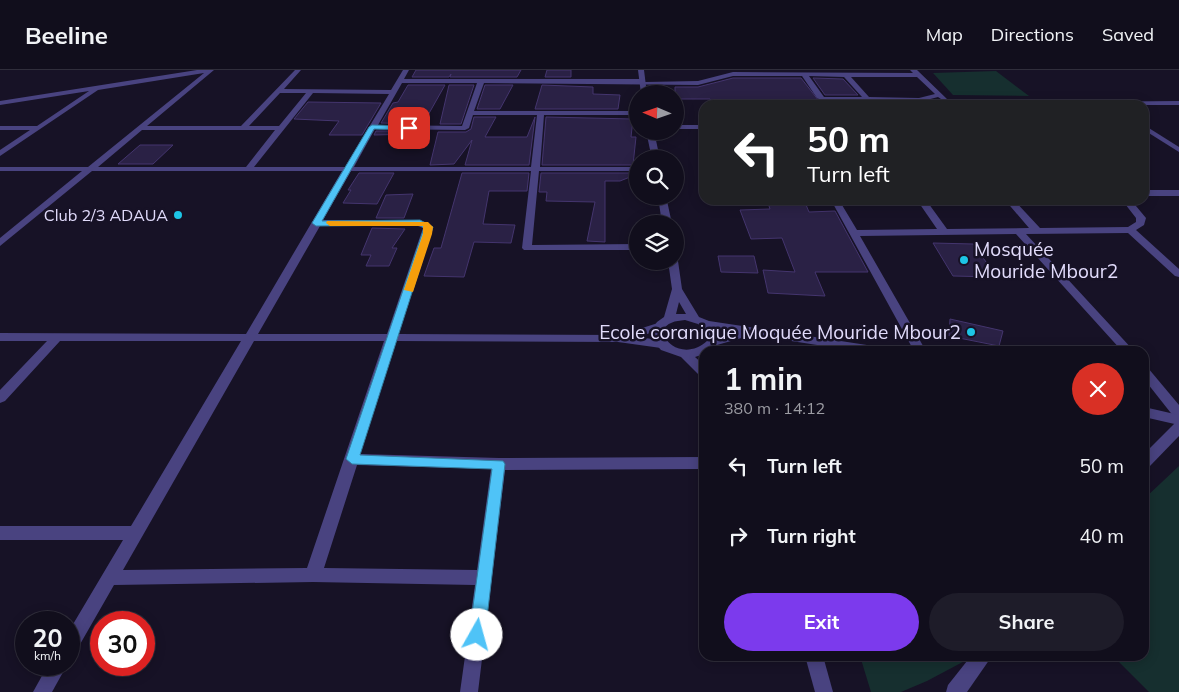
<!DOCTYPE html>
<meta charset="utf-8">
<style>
body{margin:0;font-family:Mulish,sans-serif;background:#1e1c29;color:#f1f3f6;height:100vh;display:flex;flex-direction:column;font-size:19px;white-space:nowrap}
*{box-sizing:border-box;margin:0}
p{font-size:16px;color:#9c9ca3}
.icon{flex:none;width:28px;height:28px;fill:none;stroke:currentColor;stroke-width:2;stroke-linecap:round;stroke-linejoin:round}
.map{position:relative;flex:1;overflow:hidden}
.details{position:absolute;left:699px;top:276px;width:450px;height:315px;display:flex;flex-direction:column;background:#110e1c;border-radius:15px;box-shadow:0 2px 12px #0003,0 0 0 1px #302e3b}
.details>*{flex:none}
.guide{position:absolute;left:699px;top:30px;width:450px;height:105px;border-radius:15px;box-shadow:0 2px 12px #0003,0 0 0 1px #302e3b;background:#202124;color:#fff;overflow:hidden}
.needle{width:32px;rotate:272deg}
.buttons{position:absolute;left:629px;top:15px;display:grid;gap:10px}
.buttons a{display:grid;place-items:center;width:55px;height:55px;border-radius:50%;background:#110e1c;box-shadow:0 2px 12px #0003,0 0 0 1px #302e3b;font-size:25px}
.speed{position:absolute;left:15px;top:541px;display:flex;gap:10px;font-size:25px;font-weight:700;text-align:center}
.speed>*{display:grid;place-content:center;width:65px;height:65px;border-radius:50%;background:#110e1c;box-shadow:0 2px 12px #0003,0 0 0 1px #302e3b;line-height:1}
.speed small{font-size:12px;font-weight:400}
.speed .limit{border:8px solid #d22;background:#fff;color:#111}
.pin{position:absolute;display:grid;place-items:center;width:42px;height:42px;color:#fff;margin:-21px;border-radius:10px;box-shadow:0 2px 8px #0006}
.me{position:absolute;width:55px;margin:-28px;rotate:7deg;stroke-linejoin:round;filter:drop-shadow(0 0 4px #0008)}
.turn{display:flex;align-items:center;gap:18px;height:105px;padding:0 25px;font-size:22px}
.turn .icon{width:65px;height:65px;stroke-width:2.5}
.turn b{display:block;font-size:35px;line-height:42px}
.round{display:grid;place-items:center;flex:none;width:52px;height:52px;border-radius:26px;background:#1e1c29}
.overview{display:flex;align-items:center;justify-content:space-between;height:85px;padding:0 25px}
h1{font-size:30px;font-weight:700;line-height:38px}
.button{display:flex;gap:10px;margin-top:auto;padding:10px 25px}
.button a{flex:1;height:58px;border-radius:30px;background:#7c3aed;color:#fff;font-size:20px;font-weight:700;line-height:58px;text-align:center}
.button a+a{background:#1e1c29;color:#f1f3f6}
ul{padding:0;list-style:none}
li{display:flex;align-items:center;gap:15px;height:70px;padding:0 25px}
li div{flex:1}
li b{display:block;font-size:19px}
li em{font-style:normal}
header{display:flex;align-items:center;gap:30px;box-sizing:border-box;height:70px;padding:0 25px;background:#110e1c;border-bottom:1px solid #302e3b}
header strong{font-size:24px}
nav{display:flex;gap:28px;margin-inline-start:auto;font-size:18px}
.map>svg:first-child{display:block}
.green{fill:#162f2f}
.building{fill:#2a2145;stroke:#44356e}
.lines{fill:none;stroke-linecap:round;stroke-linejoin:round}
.minor{fill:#494380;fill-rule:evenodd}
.tertiary{fill:#494380;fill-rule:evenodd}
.route{fill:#4fc3f7;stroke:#337fa1}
.slow{fill:#f59e0b}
.poi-dot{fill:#1dc5e6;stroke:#171226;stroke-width:2}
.labels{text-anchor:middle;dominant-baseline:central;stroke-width:5;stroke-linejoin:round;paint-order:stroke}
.far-poi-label{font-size:16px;fill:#e1dbfb;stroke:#171226;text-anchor:end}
.poi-label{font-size:19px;fill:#e1dbfb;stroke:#171226;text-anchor:start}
</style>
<header>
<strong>Beeline</strong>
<nav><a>Map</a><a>Directions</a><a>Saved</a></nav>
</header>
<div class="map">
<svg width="1179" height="622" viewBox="0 0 1179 622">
<rect width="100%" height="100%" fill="#171226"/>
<!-- green -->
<g class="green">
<polygon points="996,1 1029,26 953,25 933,3"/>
<polygon points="1179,396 1179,622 1149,622 1119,592 1119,586 1144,586 1144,429"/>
<polygon points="860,586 974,586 927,611 901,622 871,622"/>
</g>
<!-- building -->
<g class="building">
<polygon points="416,0 521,0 517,7 450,7 451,4 449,7 412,7"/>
<polygon points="547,0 571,0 571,7 545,7"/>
<polygon points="733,8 801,8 819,31 815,31 818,35 713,35 710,29 675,29 675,17 698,17"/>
<polygon points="813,8 843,9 858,25 825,25"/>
<polygon points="408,15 445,15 423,54 381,53 393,33 398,32"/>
<polygon points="449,15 474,15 461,54 440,54"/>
<polygon points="485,15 513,15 500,39 477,39"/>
<polygon points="542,15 593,17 593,24 620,25 618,39 535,39"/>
<polygon points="308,32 381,33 362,65 329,65 339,51 294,49"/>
<polygon points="474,47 496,47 485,67 527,67 535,47 529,95 465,95 472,70 454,94 430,95 438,62 466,62 471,59"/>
<polygon points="546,47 633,49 631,67 636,67 633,95 542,95"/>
<polygon points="376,61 418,61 417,64 374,65"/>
<polygon points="140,75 173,75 153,94 118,94"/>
<polygon points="359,103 394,103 377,134 343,133 351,120 348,120"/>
<polygon points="462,103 529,103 527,121 489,121 483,154 515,155 511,173 474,172 464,207 424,206 434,178 441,178"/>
<polygon points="541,103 634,103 635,105 620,111 605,111 605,172 587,171 595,132 546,131 547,122 539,122"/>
<polygon points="413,124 404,148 376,148 386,125"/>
<polygon points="767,130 804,130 809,142 835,141 868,202 815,202 825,226 768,223 763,200 795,202 782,168 751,169 740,140 770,139"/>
<polygon points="372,158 405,159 392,178 397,178 389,196 366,196 371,185 361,185"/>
<polygon points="933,173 973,174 997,207 953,206"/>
<polygon points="718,186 754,186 758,203 721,202"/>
<polygon points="950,249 1003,261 999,276 949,266"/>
</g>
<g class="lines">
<!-- minor -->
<g class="minor">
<path d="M197,0h17l-67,56h94l54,-56h6l-17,19 107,1 12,-20h6l-5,9h238l3,3 53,-1 35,-9 180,1 -3,-3h7l30,29 -3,2 -6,-4 -19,5 -96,-1 -6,-3 -15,-22h-69l-35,9 -214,-2 -10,28h164v4h-94l-4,52h98v4h-99l-7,74 106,-1v6h-114l-2,-2 9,-77h-180l-28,49h97l13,7 -35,107 222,1 38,-12 6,4 -2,3 -26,7 25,3 6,4 -6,4 -43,-6 -222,-1 -36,113 139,4 205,-1v12l-199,1 -27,222h-18l15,-107 -162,-3 -199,3 -39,68 -6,3v-25l54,-91h-123v-14h131l110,-185h-181l-55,60 -5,2v-13l47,-49h-47v-8l246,1 96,-163h-250l-92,75v-8l82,-67h-82v-4h88l116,-94 -106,17 -98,66v-6l30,-20h-30v-4h37l52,-35 -89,14v-4zM809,6l35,1 18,20h-38zM851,7h66l18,17 -16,4 -50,-1zM402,13h75l-15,43 -84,-1zM280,23h26l-27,33h-30zM313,23l76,1 -44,73h-91zM473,45h64l-6,52h-177l21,-38 90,1 4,-2zM142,60h133l-29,37h-148zM320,156h98l5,2 -36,106h-129zM254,271h130l-77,227 -184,2zM357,395l134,4 -14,101 -153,-2z"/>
<polygon points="1179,31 1179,35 942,35 945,33"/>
<rect x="675" y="55" width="29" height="4"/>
<polygon points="1144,55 1179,77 1179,82 1144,60"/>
<rect x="1144" y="120" width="35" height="6"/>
<polygon points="831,130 839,130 857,160 937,159 917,130 926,130 947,159 1029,158 1005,130 1014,130 1040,158 1128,157 1136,152 1136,148 1122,130 1131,130 1146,148 1144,155 1136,160 1179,199 1179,207 1175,206 1128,163 1026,164 1134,281 1122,281 1016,164 860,166 926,281 914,281"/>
<polygon points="1144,297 1148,298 1179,335 1179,349 1174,347 1144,309"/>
<polygon points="1179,353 1179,366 1149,397 1144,398 1144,384 1174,354"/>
<polygon points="971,586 992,586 967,622 946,622 948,615"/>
<polygon points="48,595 67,595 52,622 33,622"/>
</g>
<!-- tertiary -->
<g class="tertiary">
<polygon points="638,0 644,0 647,24 641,24"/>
<polygon points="646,61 654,61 660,89 652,89"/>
<polygon points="658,126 666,126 672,154 662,154"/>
<path d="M675,188l3,3 4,28 17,28 10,4 171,26 6,4h-30l-104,-16 -35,10 -7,6h-6v3l-9,3 9,8v12l-4,-1 -19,-19 -20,-7 -8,-9 -3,-9 7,-10 7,-5 8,-28 -4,-28h7zM679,232l7,12h-10zM685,250l13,4 9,8v9c-15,14 -37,11 -45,-9 5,-10 13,-11 23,-12zM718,260l17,3 -16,4z"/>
<polygon points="1144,337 1179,345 1179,355 1144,347"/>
<polygon points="805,586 823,586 833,622 815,622"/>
</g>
</g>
<!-- route -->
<polygon class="route" points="372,55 409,56 412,58 409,60 374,59 322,151 420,150 433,157 360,385 503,391 505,394 485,565 482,571 477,573 471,571 469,565 492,399 352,394 346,389 424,158 419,155 316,156 312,153 369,57"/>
<!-- slow -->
<polygon class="slow" points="327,151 428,152 433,157 432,164 413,222 404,220 423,164 423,156 330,156 326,153"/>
<!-- markers -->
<g class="poi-dot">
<circle cx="178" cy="145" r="5"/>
<circle cx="964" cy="190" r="5"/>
<circle cx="971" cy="262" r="5"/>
</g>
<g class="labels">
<!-- far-poi labels -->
<g class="far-poi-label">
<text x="168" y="145">Club 2/3 ADAUA</text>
</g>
<!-- poi labels -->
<g class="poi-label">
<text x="974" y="179">Mosquée<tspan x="974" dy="22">Mouride Mbour2</tspan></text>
<text x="961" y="262" text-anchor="end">Ecole coranique Moquée Mouride Mbour2</text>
</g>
</g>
</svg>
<div class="buttons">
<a><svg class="needle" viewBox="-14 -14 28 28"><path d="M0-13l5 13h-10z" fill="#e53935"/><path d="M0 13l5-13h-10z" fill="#9c9ca3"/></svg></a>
<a><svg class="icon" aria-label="search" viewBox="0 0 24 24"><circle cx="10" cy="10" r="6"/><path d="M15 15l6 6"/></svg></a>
<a><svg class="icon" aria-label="layers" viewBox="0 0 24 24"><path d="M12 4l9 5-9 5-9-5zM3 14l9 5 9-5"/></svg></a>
</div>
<div class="speed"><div>20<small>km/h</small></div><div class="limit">30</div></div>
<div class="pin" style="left:409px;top:58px;background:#d93025"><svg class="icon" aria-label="arrive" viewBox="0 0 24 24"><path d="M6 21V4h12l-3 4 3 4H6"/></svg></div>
<svg class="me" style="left:477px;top:565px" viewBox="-20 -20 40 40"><circle r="19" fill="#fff"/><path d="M0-13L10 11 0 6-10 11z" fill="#4fc3f7"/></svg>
<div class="guide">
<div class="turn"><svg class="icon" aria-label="left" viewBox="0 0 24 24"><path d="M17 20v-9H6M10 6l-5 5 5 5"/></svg><div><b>50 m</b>Turn left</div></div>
</div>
<section class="details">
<div class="overview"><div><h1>1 min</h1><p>380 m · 14:12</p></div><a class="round" style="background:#d93025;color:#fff"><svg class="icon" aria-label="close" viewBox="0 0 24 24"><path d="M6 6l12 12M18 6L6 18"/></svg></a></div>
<ul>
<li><svg class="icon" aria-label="left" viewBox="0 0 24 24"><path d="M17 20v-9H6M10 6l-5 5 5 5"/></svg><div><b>Turn left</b></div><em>50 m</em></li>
<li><svg class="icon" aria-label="right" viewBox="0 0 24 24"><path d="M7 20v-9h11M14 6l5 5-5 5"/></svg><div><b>Turn right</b></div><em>40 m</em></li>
</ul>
<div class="button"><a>Exit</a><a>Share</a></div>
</section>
</div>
